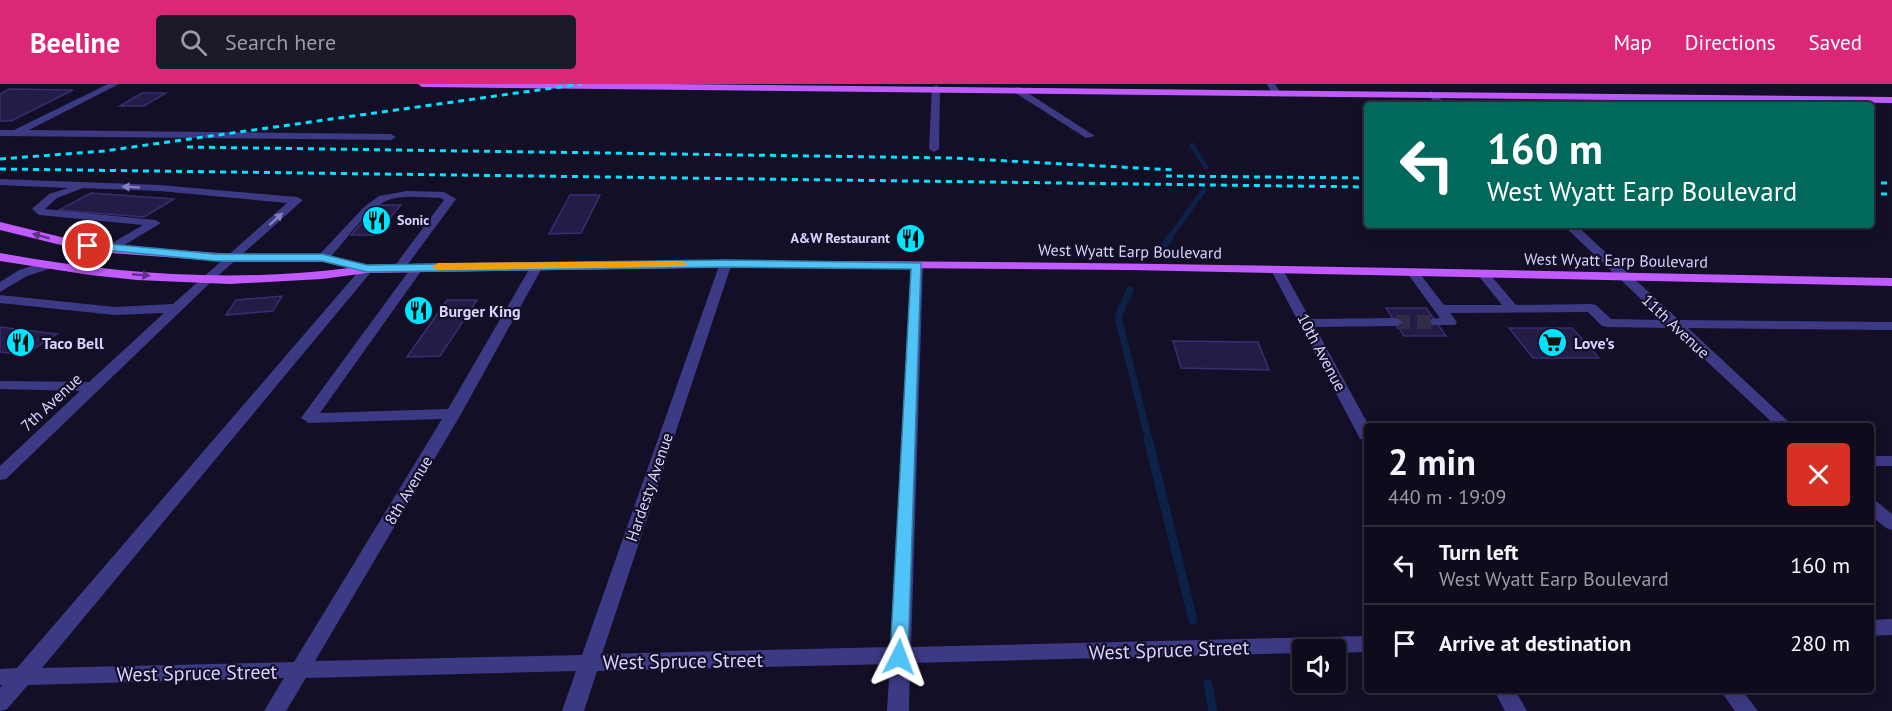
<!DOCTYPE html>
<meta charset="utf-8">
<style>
body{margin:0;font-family:"PT Sans",sans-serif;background:#1c1929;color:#f1f3f6;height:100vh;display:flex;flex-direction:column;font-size:22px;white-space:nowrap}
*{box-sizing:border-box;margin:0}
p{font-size:20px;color:#9b9ba3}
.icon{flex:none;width:33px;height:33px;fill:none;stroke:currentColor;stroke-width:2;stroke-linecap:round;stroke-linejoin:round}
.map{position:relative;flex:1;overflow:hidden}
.drawer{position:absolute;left:1364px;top:339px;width:510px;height:270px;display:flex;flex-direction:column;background:#0e0b1c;border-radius:6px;box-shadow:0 3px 15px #0003,0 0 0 2px #2e2b3b}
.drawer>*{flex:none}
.hud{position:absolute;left:1364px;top:18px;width:510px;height:126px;border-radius:6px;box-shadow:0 3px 15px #0003,0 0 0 2px #2e2b3b;background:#00695c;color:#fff;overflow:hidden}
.buttons{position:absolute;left:1292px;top:555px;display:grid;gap:12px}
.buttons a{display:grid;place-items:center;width:54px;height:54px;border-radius:6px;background:#0e0b1c;box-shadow:0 3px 15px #0003,0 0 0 2px #2e2b3b;font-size:30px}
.pin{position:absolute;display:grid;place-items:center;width:51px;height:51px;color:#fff;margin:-26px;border:3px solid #fff;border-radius:50%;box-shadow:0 2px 6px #0007}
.me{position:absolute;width:66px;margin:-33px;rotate:3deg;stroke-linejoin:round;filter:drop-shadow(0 0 4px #0008)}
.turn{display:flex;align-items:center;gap:21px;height:126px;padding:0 24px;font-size:27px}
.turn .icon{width:78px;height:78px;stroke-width:2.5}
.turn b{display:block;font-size:42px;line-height:51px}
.round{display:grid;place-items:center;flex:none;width:63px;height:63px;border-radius:6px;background:#1c1929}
.summary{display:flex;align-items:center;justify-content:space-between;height:102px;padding:0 24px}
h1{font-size:36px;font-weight:600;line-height:45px}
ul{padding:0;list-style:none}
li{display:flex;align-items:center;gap:18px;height:78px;padding:0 24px;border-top:2px solid #2e2b3b}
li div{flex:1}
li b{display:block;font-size:22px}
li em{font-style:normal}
header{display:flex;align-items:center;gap:36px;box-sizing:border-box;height:84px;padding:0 30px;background:#db2777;color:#fff}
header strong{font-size:28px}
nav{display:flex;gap:33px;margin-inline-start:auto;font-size:21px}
.search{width:420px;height:54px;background:#1c1929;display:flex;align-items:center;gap:15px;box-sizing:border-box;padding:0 21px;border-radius:6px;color:#9b9ba3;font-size:22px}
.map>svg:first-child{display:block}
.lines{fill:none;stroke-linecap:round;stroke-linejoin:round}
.stream-far2{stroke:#0c2248;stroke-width:5}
.stream-far1{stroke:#0c2248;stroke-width:7}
.stream{stroke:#0c2248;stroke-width:9}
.building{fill:#241b47;stroke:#3b2d73;stroke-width:1.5}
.minor-tunnel{stroke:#312d47;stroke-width:14;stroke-dasharray:14 7;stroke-linecap:butt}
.minor{fill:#3d3a85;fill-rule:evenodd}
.major{fill:#c25bff;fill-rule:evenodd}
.rail{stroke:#00e5ff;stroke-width:3;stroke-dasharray:6 5;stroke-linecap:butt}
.oneway{fill:#837fbc}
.oneway2{fill:#623188}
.route{fill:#4fc3f7;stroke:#337fa1;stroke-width:1.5}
.slow{fill:#f59e0b}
.labels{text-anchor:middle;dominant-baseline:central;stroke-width:4.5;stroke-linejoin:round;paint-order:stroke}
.far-poi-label{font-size:14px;font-weight:bold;fill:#d9d4ff;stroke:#130f26;text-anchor:start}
.street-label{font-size:16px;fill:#d9d4ff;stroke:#130f26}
.poi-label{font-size:16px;font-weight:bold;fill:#d9d4ff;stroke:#130f26;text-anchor:start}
.near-street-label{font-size:20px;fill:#d9d4ff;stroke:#130f26}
</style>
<header>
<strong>Beeline</strong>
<div class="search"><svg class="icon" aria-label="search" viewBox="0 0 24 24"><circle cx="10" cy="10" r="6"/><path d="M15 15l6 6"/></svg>Search here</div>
<nav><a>Map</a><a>Directions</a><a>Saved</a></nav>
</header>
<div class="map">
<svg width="1892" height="627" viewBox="0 0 1892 627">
<rect width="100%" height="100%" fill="#130f26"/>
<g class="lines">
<!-- stream-far2 -->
<g class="stream-far2">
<polyline points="1192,61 1206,83"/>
<polyline points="1170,153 1204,106"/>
</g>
<!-- stream-far1 -->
<g class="stream-far1">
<polyline points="1162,164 1171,152"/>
<polyline points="1130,206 1118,233 1149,357"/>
</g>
<!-- stream -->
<g class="stream">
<polyline points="1148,355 1193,536"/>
<polyline points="1208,600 1213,627"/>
</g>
</g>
<!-- building -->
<g class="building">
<polygon points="9,5 73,6 11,37 0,37 0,10"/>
<polygon points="142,9 166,9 144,22 120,22"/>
<polygon points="91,109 174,115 144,133 59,126"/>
<polygon points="570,111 600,111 581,149 549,150"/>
<polygon points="378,121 401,121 375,151 351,151"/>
<polygon points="282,212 273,227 226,231 236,216"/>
<polygon points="447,216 477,216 440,272 407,273"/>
<polygon points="1386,224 1426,224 1446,252 1404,252"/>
<polygon points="0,243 57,250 24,271 0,268"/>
<polygon points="1509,244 1572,244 1599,274 1533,274"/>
<polygon points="1173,257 1258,258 1269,286 1181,284"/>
</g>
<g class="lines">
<!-- minor-tunnel -->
<polyline class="minor-tunnel" points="1396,238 1437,238"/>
<!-- minor -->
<g class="minor">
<polygon points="108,0 119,0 29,46 391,50 396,53 391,56 0,52 0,46 14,46"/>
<polygon points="1267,0 1275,0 1281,9 1279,11 1273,11"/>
<polygon points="936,1 940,4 939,65 934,68 929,65 932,4"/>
<polygon points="1017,3 1020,4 1095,52 1086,54 1014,8 1012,6"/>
<polygon points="1431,7 1448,21 1438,21 1426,10"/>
<polygon points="0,95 160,101 297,113 303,116 211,198 6,395 0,396 0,382 80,307 0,305 0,297 89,298 164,229 115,231 0,219 0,211 115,223 173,220 287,119 160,107 83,104 57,114 45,125 155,136 161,139 111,169 105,165 107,162 143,141 39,131 32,125 34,123 49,110 68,104 0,101"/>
<path d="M407,107l37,1 12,7 -53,72h-8l-2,-3 51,-68 -3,-2c-16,0 -39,-4 -55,3 -20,9 -43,43 -59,60h-8v-6l45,-48 15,-11z"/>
<polygon points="1563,141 1576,141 1679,236 1892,238 1892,246 1688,244 1793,342 1776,342 1671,244 1607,243 1602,242 1588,228 1450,229 1457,238 1455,241 1432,241 1430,238 1432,235 1440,234 1407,189 1409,186 1417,186 1444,221 1502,221 1477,190 1483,186 1487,187 1516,221 1591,220 1596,221 1611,235 1663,236"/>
<polygon points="726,175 732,179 602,570 891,563 911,182 917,178 923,182 911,563 1366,552 1366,568 1335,569 1335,566 1302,566 1302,569 910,579 909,627 887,627 890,580 597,587 584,627 562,627 576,587 306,594 286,627 264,627 284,594 28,601 7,625 0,627 0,604 2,601 0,601 0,585 17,584 363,182 367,181 373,185 371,188 42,584 294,578 442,335 309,339 301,334 414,180 418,179 424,183 320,329 448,325 531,182 537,178 543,182 461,330 315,577 582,571 720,179"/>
<polygon points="45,178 51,182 49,185 27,192 0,208 0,198 19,186"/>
<polygon points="1277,182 1283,186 1310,235 1396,234 1403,238 1396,242 1315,243 1369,342 1366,342 1366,356 1360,355 1358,351 1271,186"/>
<rect x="1870" y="372" width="22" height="10"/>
<polygon points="1870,415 1876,417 1892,430 1892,446 1886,444 1870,431"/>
<polygon points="1892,535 1892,551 1870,552 1870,536"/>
<polygon points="1494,606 1515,606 1527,627 1505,627"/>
<polygon points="1720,606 1742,606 1758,627 1735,627"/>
</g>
<!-- major -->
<g class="major">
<polygon points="418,0 669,0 1892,13 1892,19 422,3"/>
<path d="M0,138l65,16 46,7 121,9h91l44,11c509,-11 1017,3 1525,13v8l-762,-16 -382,-3 -381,6 -45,6 -92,5 -93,-4 -47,-5 -90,-14v-8c115,21 232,30 349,15l-26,-6h-91l-121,-9 -46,-7 -65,-16z"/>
</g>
<!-- rail -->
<g class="rail">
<polyline points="187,63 953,74 1175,86"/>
<polyline points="0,75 104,67 581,0"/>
<polyline points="0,85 1366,103"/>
<polyline points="1166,92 1366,94"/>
<polyline points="1870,99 1892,99"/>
<polyline points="1870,110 1892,110"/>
</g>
</g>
<!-- one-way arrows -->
<defs><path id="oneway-solid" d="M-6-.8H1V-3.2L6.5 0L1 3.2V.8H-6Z" transform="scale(1.5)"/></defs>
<g class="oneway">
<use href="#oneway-solid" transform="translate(131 103) rotate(-177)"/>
<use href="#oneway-solid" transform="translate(276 135) rotate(-42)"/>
</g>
<g class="oneway2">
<use href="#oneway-solid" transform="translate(41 152) rotate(-165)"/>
<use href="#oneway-solid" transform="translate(141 191) rotate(5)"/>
</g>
<!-- route -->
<polygon class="route" points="88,158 216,170 322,170 367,181 726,176 921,179 908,573 906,578 899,580 893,578 890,573 911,185 726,183 367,188 322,177 216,177 84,164 84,159"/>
<!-- slow -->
<polygon class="slow" points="682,177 688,180 686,182 438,186 432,183 438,179"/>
<!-- icons -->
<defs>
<symbol id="restaurant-disc" viewBox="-11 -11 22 22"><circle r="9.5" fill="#00e5ff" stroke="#130f26"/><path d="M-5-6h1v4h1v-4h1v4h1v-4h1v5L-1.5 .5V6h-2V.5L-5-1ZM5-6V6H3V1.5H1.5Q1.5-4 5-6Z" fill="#111"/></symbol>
<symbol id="supermarket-disc" viewBox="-11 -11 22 22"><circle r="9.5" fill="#00e5ff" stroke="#130f26"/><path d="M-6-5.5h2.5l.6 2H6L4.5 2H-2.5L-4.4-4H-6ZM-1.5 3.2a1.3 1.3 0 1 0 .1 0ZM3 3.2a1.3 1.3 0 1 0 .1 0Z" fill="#111"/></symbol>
</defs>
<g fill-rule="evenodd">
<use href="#restaurant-disc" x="360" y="120" width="33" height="33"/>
<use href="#restaurant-disc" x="894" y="138" width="33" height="33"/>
<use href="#restaurant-disc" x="402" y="210" width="33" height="33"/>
<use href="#restaurant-disc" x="4" y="242" width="33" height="33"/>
<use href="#supermarket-disc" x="1536" y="242" width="33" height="33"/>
</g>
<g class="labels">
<!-- far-poi labels -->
<g class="far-poi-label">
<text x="397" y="136">Sonic</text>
<text x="890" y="154" text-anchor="end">A&amp;W Restaurant</text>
</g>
<!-- street labels -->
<g class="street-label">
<text transform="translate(1130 167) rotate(1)">West Wyatt Earp Boulevard</text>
<text transform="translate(1616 176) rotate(1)">West Wyatt Earp Boulevard</text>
<text transform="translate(1676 242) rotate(43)">11th Avenue</text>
<text transform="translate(1322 268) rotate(62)">10th Avenue</text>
<text transform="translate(51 318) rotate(-43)">7th Avenue</text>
<text transform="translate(649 403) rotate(-71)">Hardesty Avenue</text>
<text transform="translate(408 406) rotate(-59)">8th Avenue</text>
</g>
<!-- poi labels -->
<g class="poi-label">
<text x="439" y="227">Burger King</text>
<text x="42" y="259">Taco Bell</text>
<text x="1574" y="259">Love's</text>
</g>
<!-- near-street labels -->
<g class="near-street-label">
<text transform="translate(1169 566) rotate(-2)">West Spruce Street</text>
<text transform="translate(683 577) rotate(-1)">West Spruce Street</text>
<text transform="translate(197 589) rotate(-1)">West Spruce Street</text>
</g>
</g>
</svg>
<div class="buttons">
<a><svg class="icon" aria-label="sound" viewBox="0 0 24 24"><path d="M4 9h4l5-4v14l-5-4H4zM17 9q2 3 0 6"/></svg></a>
</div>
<div class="pin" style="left:88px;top:162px;background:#d93025"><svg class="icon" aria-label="arrive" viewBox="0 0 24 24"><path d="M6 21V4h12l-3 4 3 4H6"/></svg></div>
<svg class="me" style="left:899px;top:573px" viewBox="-20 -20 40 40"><path d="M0-17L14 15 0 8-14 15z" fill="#4fc3f7" stroke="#fff" stroke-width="4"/></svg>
<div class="hud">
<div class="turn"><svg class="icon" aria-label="left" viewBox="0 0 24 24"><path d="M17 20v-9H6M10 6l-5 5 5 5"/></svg><div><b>160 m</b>West Wyatt Earp Boulevard</div></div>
</div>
<section class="drawer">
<div class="summary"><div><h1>2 min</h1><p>440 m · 19:09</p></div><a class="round" style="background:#d93025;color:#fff"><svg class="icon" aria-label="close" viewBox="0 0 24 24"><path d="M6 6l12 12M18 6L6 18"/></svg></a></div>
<ul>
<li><svg class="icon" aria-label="left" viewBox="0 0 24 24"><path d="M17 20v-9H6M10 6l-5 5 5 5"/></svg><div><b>Turn left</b><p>West Wyatt Earp Boulevard</p></div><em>160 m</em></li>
<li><svg class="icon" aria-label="arrive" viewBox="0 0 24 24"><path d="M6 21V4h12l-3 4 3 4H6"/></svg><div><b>Arrive at destination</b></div><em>280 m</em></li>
</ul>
</section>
</div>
